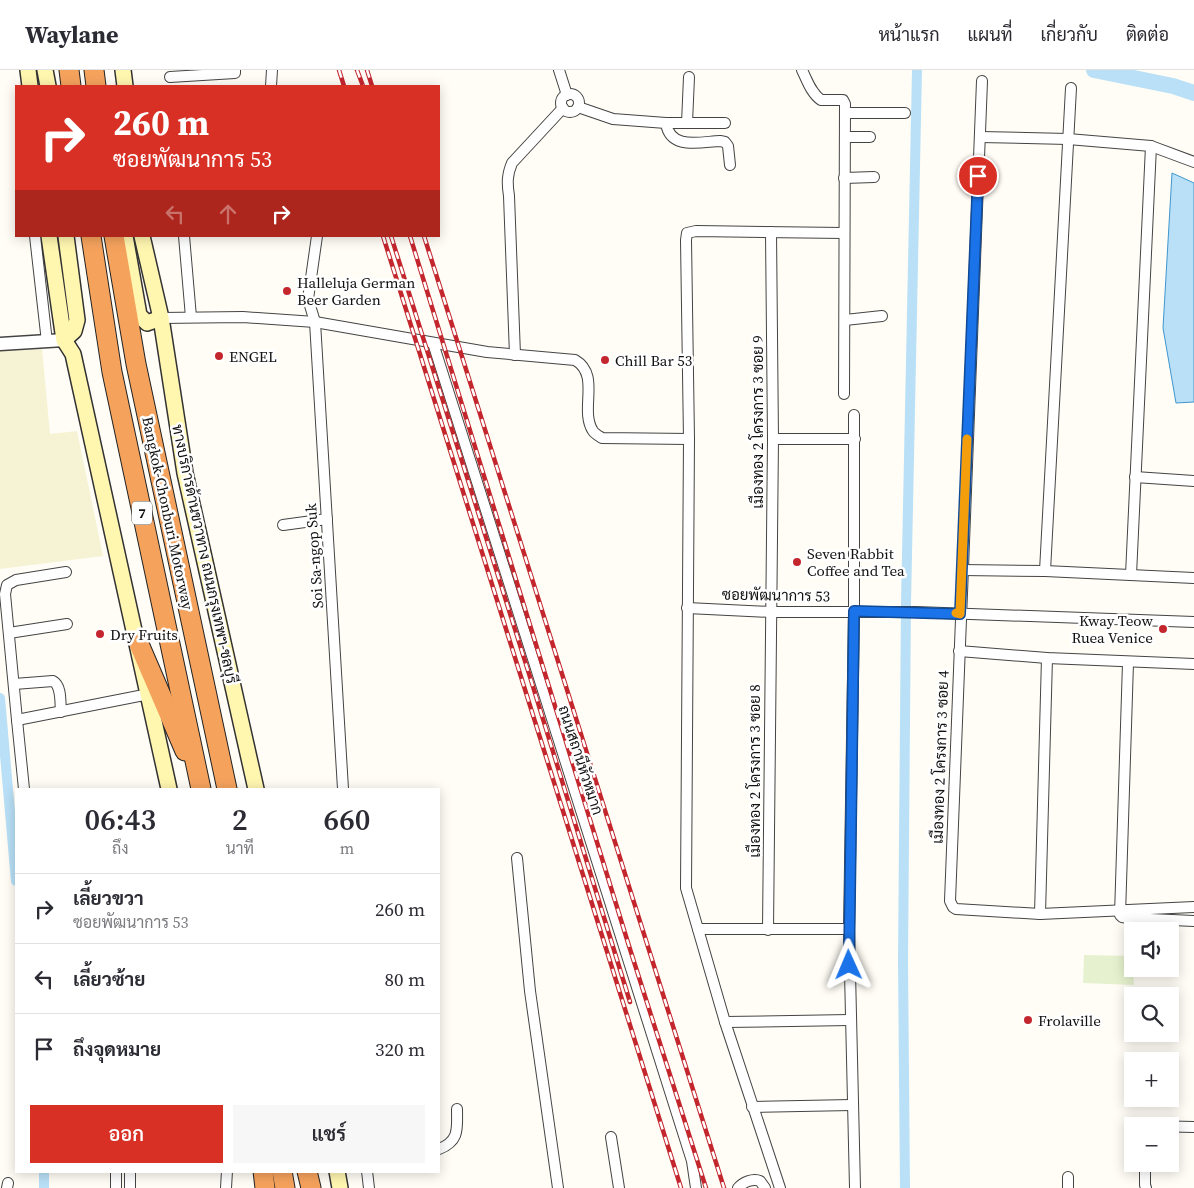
<!DOCTYPE html>
<html lang="th">
<meta charset="utf-8">
<style>
body{margin:0;font-family:"Source Serif 4",Sarabun,serif;background:#f7f7f7;color:#2b2b33;height:100vh;display:flex;flex-direction:column;font-size:19px;white-space:nowrap}
*{box-sizing:border-box;margin:0}
p{font-size:16px;color:#7c7c81}
.icon{flex:none;width:28px;height:28px;fill:none;stroke:currentColor;stroke-width:2;stroke-linecap:round;stroke-linejoin:round}
.map{position:relative;flex:1;overflow:hidden}
.drawer{position:absolute;left:15px;top:718px;width:425px;height:385px;display:flex;flex-direction:column;background:#fff;border-radius:0px;box-shadow:0 2px 12px #0003}
.drawer>*{flex:none}
.hud{position:absolute;left:15px;top:15px;width:425px;height:152px;border-radius:0px;box-shadow:0 2px 12px #0003;background:#d93025;color:#fff;overflow:hidden}
.fabs{position:absolute;left:1124px;top:852px;display:grid;gap:10px}
.fabs a{display:grid;place-items:center;width:55px;height:55px;border-radius:0px;background:#fff;box-shadow:0 2px 12px #0003;font-size:25px}
.pin{position:absolute;display:grid;place-items:center;width:42px;height:42px;color:#fff;margin:-21px;border:2px solid #fff;border-radius:50%;box-shadow:0 1px 5px #0007}
.me{position:absolute;width:55px;margin:-28px;rotate:359deg;stroke-linejoin:round;filter:drop-shadow(0 0 4px #0008)}
.turn{display:flex;align-items:center;gap:18px;height:105px;padding:0 15px;font-size:22px}
.turn .icon{width:65px;height:65px;stroke-width:2.5}
.turn b{display:block;font-size:35px;line-height:42px}
.lanes{display:flex;align-items:center;height:48px;padding:0 15px;background:#0003;justify-content:center;gap:25px;direction:ltr}
.lanes .off{opacity:.35}
.eta{display:flex;justify-content:space-evenly;align-items:center;height:85px;text-align:center}
.eta b{font-size:30px;font-weight:600;line-height:35px}
.action{display:flex;gap:10px;margin-top:auto;padding:10px 15px}
.action a{flex:1;height:58px;border-radius:0px;background:#d93025;color:#fff;font-size:20px;font-weight:600;line-height:58px;text-align:center}
.action a+a{background:#f7f7f7;color:#2b2b33}
ul{padding:0;list-style:none}
li{display:flex;align-items:center;gap:15px;height:70px;padding:0 15px;border-top:1px solid #e1e1e2}
li div{flex:1}
li b{display:block;font-size:19px}
li em{font-style:normal}
header{display:flex;align-items:center;gap:30px;box-sizing:border-box;height:70px;padding:0 25px;background:#fff;border-bottom:1px solid #e1e1e2}
header strong{font-size:24px}
nav{display:flex;gap:28px;margin-inline-start:auto;font-size:18px}
.map>svg:first-child{display:block}
.farmland{fill:#f6f3d4}
.pitch{fill:#e6f2cf}
.water{fill:#b9e0f7;stroke:#3f96cf}
.lines{fill:none;stroke-linecap:round;stroke-linejoin:round}
.canal{stroke:#b9e0f7;stroke-width:10}
.river{stroke:#b9e0f7;stroke-width:16}
.minor-casing{stroke:#444;stroke-width:12}
.tertiary-casing{stroke:#444;stroke-width:15}
.secondary-casing{stroke:#333;stroke-width:18}
.motorway-casing{stroke:#222;stroke-width:21}
.minor{stroke:#fff;stroke-width:10}
.tertiary{stroke:#fff;stroke-width:12}
.secondary{stroke:#fff6b0;stroke-width:15}
.motorway{stroke:#f5a25d;stroke-width:19}
.rail-casing{stroke:#c4262e;stroke-width:4.5}
.rail{stroke:#fff;stroke-width:2.5;stroke-dasharray:8;stroke-linecap:butt}
.route-casing{stroke:#114b97;stroke-width:12}
.route{stroke:#1a73e8;stroke-width:9}
.slow{stroke:#f59e0b;stroke-width:9}
.poi-dot{fill:#c4262e;stroke:#fff;stroke-width:2}
.labels{text-anchor:middle;dominant-baseline:central;stroke-width:5;stroke-linejoin:round;paint-order:stroke}
.shield{fill:#fff;stroke:#585858;stroke-width:1}
.shield-label{font-size:14px;font-weight:bold;fill:#111}
.poi-label{font-size:15px;fill:#111;stroke:#fff;text-anchor:start}
.street-label{font-size:15px;fill:#111;stroke:#fff}
</style>
<header>
<strong>Waylane</strong>
<nav><a>หน้าแรก</a><a>แผนที่</a><a>เกี่ยวกับ</a><a>ติดต่อ</a></nav>
</header>
<div class="map">
<svg width="1194" height="1118" viewBox="0 0 1194 1118">
<rect width="100%" height="100%" fill="#fffdf5"/>
<!-- farmland -->
<polygon class="farmland" points="42,278 50,364 77,361 103,486 0,499 0,281"/>
<!-- pitch -->
<polygon class="pitch" points="1084,885 1132,886 1134,915 1083,913"/>
<!-- water -->
<polygon class="water" points="1172,103 1194,113 1194,332 1176,333 1163,258"/>
<g class="lines">
<!-- canal -->
<g class="canal">
<polyline points="0,628 16,811"/>
<polyline points="44,1101 44,1118"/>
<polyline points="905,1118 903,891 906,533 917,0"/>
</g>
<!-- river -->
<polyline class="river" points="1094,0 1173,16 1194,23"/>
<defs>
<g id="minor">
<polyline points="559,0 567,25"/>
<path d="M802,0c5,10 9,23 19,30h22l2,4 -1,290"/>
<polyline points="170,7 235,3 235,0"/>
<polyline points="982,11 950,831 953,837 956,839 1040,844 1194,837"/>
<polyline points="271,16 272,0"/>
<circle cx="570" cy="33" r="9"/>
<path d="M578,37l35,12 53,4c4,27 33,19 54,18l5,1 3,4 2,19"/>
<polyline points="845,43 905,43"/>
<polyline points="666,53 725,53"/>
<polyline points="687,53 689,7"/>
<polyline points="845,67 870,67"/>
<polyline points="980,67 1068,69 1151,76 1194,92"/>
<polyline points="844,108 874,107"/>
<polyline points="35,166 47,272"/>
<polyline points="184,166 191,247"/>
<polyline points="317,166 308,229 315,252 343,719"/>
<path d="M161,248l82,-1 72,5 172,30 88,8c26,15 4,50 18,71 2,3 6,5 9,7l87,1"/>
<polyline points="845,250 882,246"/>
<polyline points="433,273 692,1091 696,1118"/>
<path d="M515,285l-6,-159c-2,-13 -2,-21 3,-33l51,-55"/>
<polyline points="854,345 854,541 849,859 855,1118"/>
<polyline points="773,369 855,369"/>
<polyline points="1135,407 1194,411"/>
<polyline points="283,455 327,449"/>
<polyline points="962,500 1045,501 1194,508"/>
<polyline points="1045,501 1071,18"/>
<polyline points="1131,505 1151,76"/>
<polyline points="687,538 771,542 916,542 1194,552"/>
<polyline points="9,563 67,554"/>
<polyline points="959,581 1047,588 1194,594"/>
<polyline points="1128,593 1120,845 1122,847 1128,848 1194,851"/>
<path d="M14,614l39,-3c9,5 7,22 8,31"/>
<polyline points="17,650 5,524 7,515 16,510 66,502"/>
<polyline points="24,719 17,650 149,624"/>
<polyline points="517,788 530,921 558,1118"/>
<polyline points="1040,844 1047,588"/>
<polyline points="698,859 849,859"/>
<polyline points="768,860 773,369 771,162"/>
<polyline points="725,952 850,950"/>
<polyline points="752,1037 852,1035"/>
<polyline points="1149,1056 1194,1057"/>
<polyline points="611,1067 619,1118"/>
<path d="M439,1079c21,-8 18,-21 18,-40"/>
<polyline points="1145,1094 1145,1115 1146,1118"/>
<polyline points="130,1101 130,1118"/>
<polyline points="367,1101 369,1118"/>
<polyline points="7,1118 8,1113"/>
<polyline points="116,1118 116,1101"/>
<polyline points="226,1118 227,1101"/>
<path d="M738,1118c5,-6 15,-10 22,-7l5,7"/>
<polyline points="780,1118 725,952 686,818 689,369 686,170 687,163 696,161 844,163"/>
<polyline points="1068,1118 1068,1107"/>
</g>
<polyline id="tertiary" points="0,274 64,270"/>
<g id="secondary">
<polyline points="28,0 30,16"/>
<polyline points="45,0 48,16"/>
<polyline points="123,0 125,16"/>
<polyline points="49,166 64,270 73,284 169,719"/>
<polyline points="125,166 139,245 147,253 161,248"/>
<polyline points="142,166 161,248 185,403 256,719"/>
<polyline points="64,270 74,261 77,250 66,166"/>
<polyline points="337,1101 340,1118"/>
</g>
<g id="motorway">
<polyline points="69,0 71,16"/>
<polyline points="94,0 96,16"/>
<polyline points="91,166 112,302 201,719"/>
<polyline points="114,166 136,294 227,719"/>
<polyline points="139,574 185,681"/>
<polyline points="263,1101 265,1118"/>
<polyline points="282,1101 285,1118"/>
<polyline points="307,1101 311,1118"/>
</g>
</defs>
<!-- minor casing -->
<use href="#minor" class="minor-casing"/>
<!-- tertiary casing -->
<use href="#tertiary" class="tertiary-casing"/>
<!-- secondary casing -->
<use href="#secondary" class="secondary-casing"/>
<!-- motorway casing -->
<use href="#motorway" class="motorway-casing"/>
<!-- minor -->
<use href="#minor" class="minor"/>
<!-- tertiary -->
<use href="#tertiary" class="tertiary"/>
<!-- secondary -->
<use href="#secondary" class="secondary"/>
<!-- motorway -->
<use href="#motorway" class="motorway"/>
<defs>
<g id="rail">
<polyline points="339,0 344,16"/>
<polyline points="357,0 363,16"/>
<polyline points="367,0 372,16"/>
<polyline points="383,166 681,1118"/>
<polyline points="391,166 531,610 630,932"/>
<polyline points="410,166 629,876 706,1118"/>
<polyline points="424,166 724,1118"/>
</g>
</defs>
<!-- rail casing -->
<use href="#rail" class="rail-casing"/>
<!-- rail -->
<use href="#rail" class="rail"/>
</g>
<g class="lines">
<defs>
<polyline id="route" points="849,895 854,541 960,544 978,106"/>
</defs>
<!-- route casing -->
<use href="#route" class="route-casing"/>
<!-- route -->
<use href="#route" class="route"/>
<!-- slow -->
<polyline class="slow" points="956,543 960,544 967,369"/>
</g>
<!-- markers -->
<g class="poi-dot">
<circle cx="287" cy="221" r="5"/>
<circle cx="219" cy="286" r="5"/>
<circle cx="605" cy="290" r="5"/>
<circle cx="797" cy="492" r="5"/>
<circle cx="1163" cy="559" r="5"/>
<circle cx="100" cy="564" r="5"/>
<circle cx="1028" cy="950" r="5"/>
</g>
<g class="labels">
<!-- shield labels -->
<rect class="shield" x="132" y="431.5" width="20" height="23" rx="4"/>
<g class="shield-label">
<text x="142" y="443">7</text>
</g>
<!-- poi labels -->
<g class="poi-label">
<text x="297" y="212">Halleluja German<tspan x="297" dy="17">Beer Garden</tspan></text>
<text x="229" y="286">ENGEL</text>
<text x="615" y="290">Chill Bar 53</text>
<text x="807" y="483">Seven Rabbit<tspan x="807" dy="17">Coffee and Tea</tspan></text>
<text x="1153" y="550" text-anchor="end">Kway Teow<tspan x="1153" dy="17">Ruea Venice</tspan></text>
<text x="110" y="564">Dry Fruits</text>
<text x="1038" y="950">Frolaville</text>
</g>
<!-- street labels -->
<g class="street-label">
<text transform="translate(757 352) rotate(-90)">เมืองทอง 2 โครงการ 3 ซอย 9</text>
<text transform="translate(168 443) rotate(78)">Bangkok-Chonburi Motorway</text>
<text transform="translate(205 484) rotate(78)">ทางบริการด้านขวาทาง ถนนกรุงเทพฯ-ชลบุรี</text>
<text transform="translate(314 486) rotate(-94)">Soi Sa-ngop Suk</text>
<text transform="translate(776 525) rotate(1)">ซอยพัฒนาการ 53</text>
<text transform="translate(940 687) rotate(-88)">เมืองทอง 2 โครงการ 3 ซอย 4</text>
<text transform="translate(581 690) rotate(72)">ถนนสถานีหัวหมาก</text>
<text transform="translate(754 701) rotate(-90)">เมืองทอง 2 โครงการ 3 ซอย 8</text>
</g>
</g>
</svg>
<div class="fabs">
<a><svg class="icon" aria-label="sound" viewBox="0 0 24 24"><path d="M4 9h4l5-4v14l-5-4H4zM17 9q2 3 0 6"/></svg></a>
<a><svg class="icon" aria-label="search" viewBox="0 0 24 24"><circle cx="10" cy="10" r="6"/><path d="M15 15l6 6"/></svg></a>
<a>+</a>
<a>−</a>
</div>
<div class="pin" style="left:978px;top:106px;background:#d93025"><svg class="icon" aria-label="arrive" viewBox="0 0 24 24"><path d="M6 21V4h12l-3 4 3 4H6"/></svg></div>
<svg class="me" style="left:849px;top:895px" viewBox="-20 -20 40 40"><path d="M0-17L14 15 0 8-14 15z" fill="#1a73e8" stroke="#fff" stroke-width="4"/></svg>
<div class="hud">
<div class="turn"><svg class="icon" aria-label="right" viewBox="0 0 24 24"><path d="M7 20v-9h11M14 6l5 5-5 5"/></svg><div><b>260 m</b>ซอยพัฒนาการ 53</div></div>
<div class="lanes"><svg class="icon off" aria-label="left" viewBox="0 0 24 24"><path d="M17 20v-9H6M10 6l-5 5 5 5"/></svg><svg class="icon off" aria-label="ahead" viewBox="0 0 24 24"><path d="M12 20V5M6 11l6-6 6 6"/></svg><svg class="icon" aria-label="right" viewBox="0 0 24 24"><path d="M7 20v-9h11M14 6l5 5-5 5"/></svg></div>
</div>
<section class="drawer">
<div class="eta">
<div><b>06:43</b><p>ถึง</p></div>
<div><b>2</b><p>นาที</p></div>
<div><b>660</b><p>m</p></div>
</div>
<ul>
<li><svg class="icon" aria-label="right" viewBox="0 0 24 24"><path d="M7 20v-9h11M14 6l5 5-5 5"/></svg><div><b>เลี้ยวขวา</b><p>ซอยพัฒนาการ 53</p></div><em>260 m</em></li>
<li><svg class="icon" aria-label="left" viewBox="0 0 24 24"><path d="M17 20v-9H6M10 6l-5 5 5 5"/></svg><div><b>เลี้ยวซ้าย</b></div><em>80 m</em></li>
<li><svg class="icon" aria-label="arrive" viewBox="0 0 24 24"><path d="M6 21V4h12l-3 4 3 4H6"/></svg><div><b>ถึงจุดหมาย</b></div><em>320 m</em></li>
</ul>
<div class="action"><a>ออก</a><a>แชร์</a></div>
</section>
</div>
